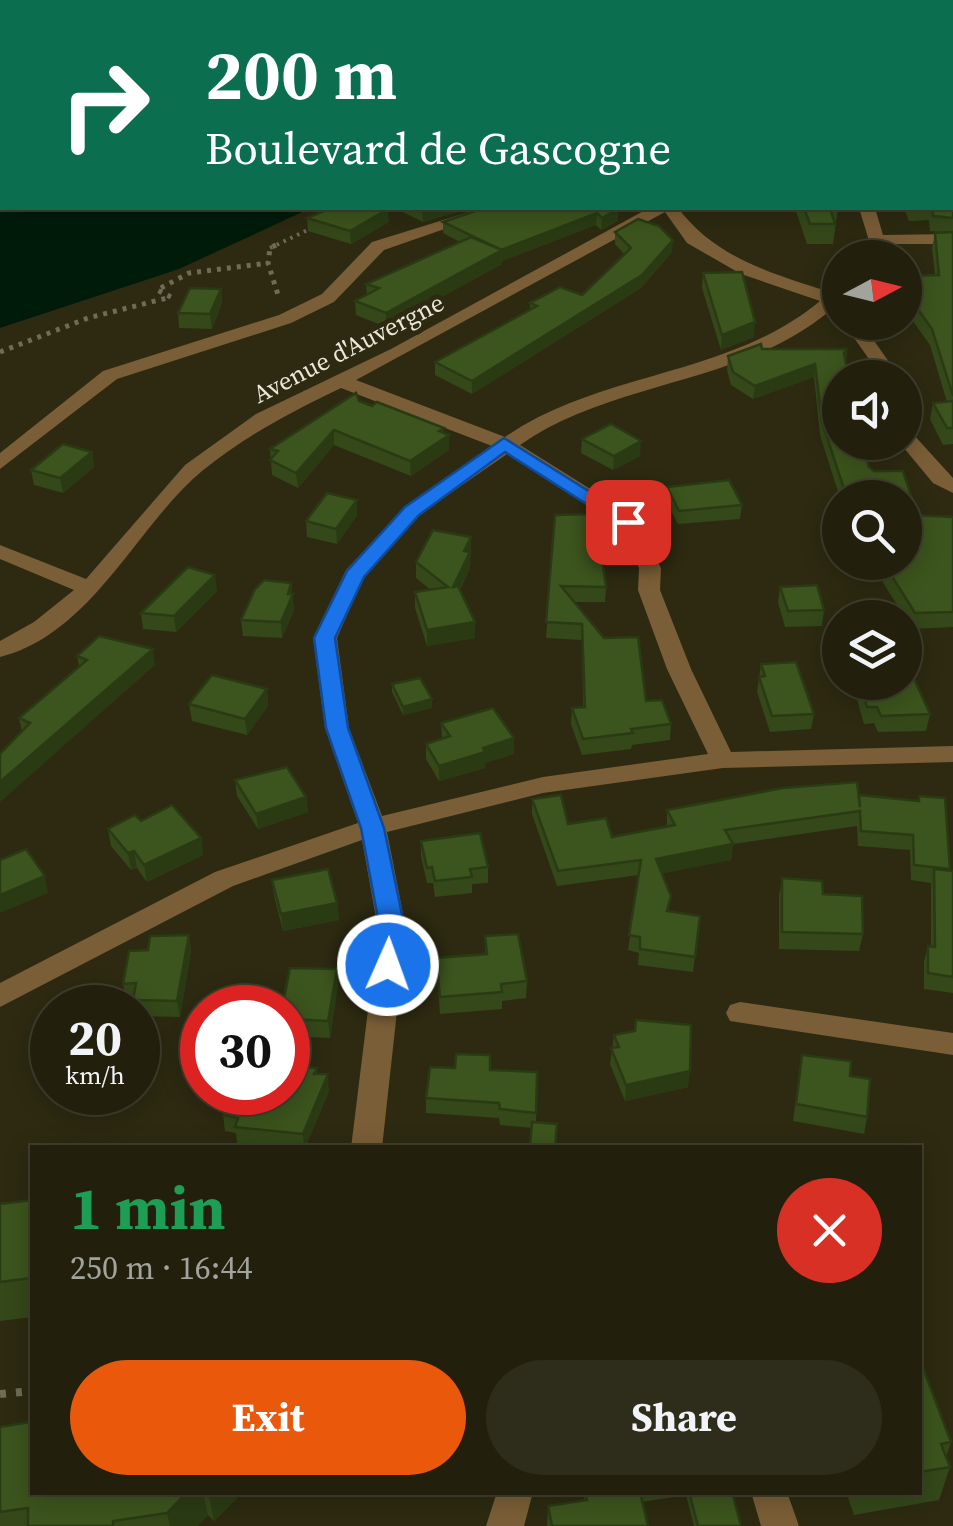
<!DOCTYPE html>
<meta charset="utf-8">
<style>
body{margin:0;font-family:"Source Serif 4",serif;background:#2e2d1b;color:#f1f3f6;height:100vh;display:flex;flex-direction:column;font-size:38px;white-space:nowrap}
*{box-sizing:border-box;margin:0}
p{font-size:32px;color:#a2a39d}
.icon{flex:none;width:55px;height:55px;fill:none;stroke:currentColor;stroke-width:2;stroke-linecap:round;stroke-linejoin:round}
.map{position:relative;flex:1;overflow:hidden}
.side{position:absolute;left:30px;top:1145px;width:892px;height:350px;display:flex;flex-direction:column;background:#22200d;border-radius:0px;box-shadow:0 5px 25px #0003,0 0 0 2px #3f3e2e}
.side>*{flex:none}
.banner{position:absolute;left:0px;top:0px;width:955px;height:210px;box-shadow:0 5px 25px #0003,0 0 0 2px #3f3e2e;background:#0b6e4f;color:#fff;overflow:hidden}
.needle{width:65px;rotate:83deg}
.tools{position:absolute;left:822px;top:240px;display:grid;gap:20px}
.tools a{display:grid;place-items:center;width:100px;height:100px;border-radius:50%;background:#22200d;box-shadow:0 5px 25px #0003,0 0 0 2px #3f3e2e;font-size:50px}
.speed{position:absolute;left:30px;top:985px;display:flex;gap:20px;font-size:50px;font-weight:700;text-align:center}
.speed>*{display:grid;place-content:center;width:130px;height:130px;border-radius:50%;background:#22200d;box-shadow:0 5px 25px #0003,0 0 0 2px #3f3e2e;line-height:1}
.speed small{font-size:25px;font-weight:400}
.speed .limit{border:15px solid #d22;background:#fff;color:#111}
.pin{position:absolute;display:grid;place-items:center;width:85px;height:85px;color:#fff;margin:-42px;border-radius:20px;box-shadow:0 5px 15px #0006}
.me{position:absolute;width:110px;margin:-55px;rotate:2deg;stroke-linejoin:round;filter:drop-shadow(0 0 8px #0008)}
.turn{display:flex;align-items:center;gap:35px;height:210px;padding:0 40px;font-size:45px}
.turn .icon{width:130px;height:130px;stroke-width:2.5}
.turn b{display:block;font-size:70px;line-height:85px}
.round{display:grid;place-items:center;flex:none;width:105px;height:105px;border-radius:52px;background:#2e2d1b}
.head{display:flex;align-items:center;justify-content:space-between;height:170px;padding:0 40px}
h1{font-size:60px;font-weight:700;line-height:75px;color:#1e9e55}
.button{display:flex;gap:20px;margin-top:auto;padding:20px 40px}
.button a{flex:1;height:115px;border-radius:60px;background:#ea580c;color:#fff;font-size:40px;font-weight:700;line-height:115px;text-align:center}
.button a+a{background:#2e2d1b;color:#f1f3f6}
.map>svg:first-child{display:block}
.water{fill:#001b0a}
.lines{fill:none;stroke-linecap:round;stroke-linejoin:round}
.path-far2{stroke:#6e6b56;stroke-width:4;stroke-dasharray:2.5 5;stroke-linecap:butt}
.path-far1{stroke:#6e6b56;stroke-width:5;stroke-dasharray:4 6;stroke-linecap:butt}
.path{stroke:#6e6b56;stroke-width:8;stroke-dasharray:6 10;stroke-linecap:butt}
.lane{fill:#7a5e37;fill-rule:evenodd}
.street{fill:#7a5e37;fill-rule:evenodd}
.secondary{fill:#a77a39;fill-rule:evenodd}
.wall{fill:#344819}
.shaded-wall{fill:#2a3b14}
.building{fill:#3c541d;stroke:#2a3b14;stroke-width:2.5}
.route{fill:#1a73e8;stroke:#114b97;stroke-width:2.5}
.labels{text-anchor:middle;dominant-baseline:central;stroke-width:10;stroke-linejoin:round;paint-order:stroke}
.far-street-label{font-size:25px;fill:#e9e8d9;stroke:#2d2a11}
</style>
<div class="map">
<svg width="953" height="1526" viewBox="0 0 953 1526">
<rect width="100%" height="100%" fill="#2d2a11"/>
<!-- water -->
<polygon class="water" points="0,0 953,0 953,48 952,2 2,2 2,208 311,208 179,269 0,328"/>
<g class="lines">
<!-- path-far2 -->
<polyline class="path-far2" points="270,248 316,226"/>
<!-- path-far1 -->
<g class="path-far1">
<polyline points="276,245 270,248 268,263 279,298"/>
<polyline points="0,352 88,318 171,297 157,290 189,273 268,263"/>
</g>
<!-- path -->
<polyline class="path" points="0,1394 32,1391"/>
<!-- lane -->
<rect class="lane" x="952" y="75" width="1" height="4"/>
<!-- street -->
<g class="street">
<polygon points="482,208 505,208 384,250 334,302 291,323 117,379 0,469 0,453 103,371 279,315 322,294 372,242"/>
<path d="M649,208h29c40,53 100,67 161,87l1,7c-92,85 -223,75 -320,143l115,72 26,51 -1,22 31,79 40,83 222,-6v16l-230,6 -180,25 -156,39 19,97 -24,219h-31l27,-219 -16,-89 -129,46 -233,121v-24l215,-111 143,-49 -33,-95 -12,-90 33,-68 59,-63 87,-61 -151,-58c-50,24 -96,48 -139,83 -65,54 -110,163 -202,186v-16l34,-19 40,-32 -74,-31v-14l86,34 99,-114 71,-51 135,-65zM665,212l22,31 54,31 79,27c-91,76 -220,70 -315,136l-149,-57zM507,454l112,71 20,43 -1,22 29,79 41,85 -165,23 -161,39 -33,-88 -12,-90 27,-61 55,-62z"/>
<polygon points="859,208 875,208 883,235 953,234 953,244 870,244"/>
<polygon points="843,322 861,322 889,362 892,378 873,378 871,362"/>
<polygon points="905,431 912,433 953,478 953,493 933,483 899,442 905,442"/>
<polygon points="740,1002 953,1033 953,1055 730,1021 726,1013 730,1005"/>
<polygon points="497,1492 533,1492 524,1526 486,1526"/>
<polygon points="751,1492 787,1492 799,1526 761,1526"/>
</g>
<!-- secondary -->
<rect class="secondary" x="952" y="62" width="1" height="8"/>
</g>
<!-- wall -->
<g class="wall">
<polygon points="953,111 953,444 943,445 930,419 933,403 947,402 930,345 905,310 905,276 935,275 932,248 935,233 943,232 930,231 929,220 909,221 904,208 952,208"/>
<polygon points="394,208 471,208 423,222"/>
<polygon points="795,208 838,208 833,244 807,244"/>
<polygon points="618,209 618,221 601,230 596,225 502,261 502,264 386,327 356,315 355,301 367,295 366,284 460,242 443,233 443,222"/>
<polygon points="307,218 389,222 351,244 308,231"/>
<polygon points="615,232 672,252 641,288 472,394 435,375 435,362 530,309 530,303 582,295 624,254 615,244"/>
<polygon points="703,273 754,337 721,350 702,288"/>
<polygon points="221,289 222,303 212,329 179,328 178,313"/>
<polygon points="762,349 847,349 846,361 840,378 869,467 914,505 912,519 953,517 953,627 912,629 874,568 875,562 905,562 911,519 905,519 905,498 840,498 820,435 814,377 753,399 731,385 727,370 728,356"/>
<polygon points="359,401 444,433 449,450 411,476 334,445 298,488 272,475 270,449"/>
<polygon points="582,439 640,456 613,470 581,453"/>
<polygon points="92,452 94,467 63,493 34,485 31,470"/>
<polygon points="667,487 742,505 740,519 678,524 666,501"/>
<polygon points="357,500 357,515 337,544 307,537 306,521"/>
<polygon points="555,515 606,587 605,602 575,602 646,701 671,724 670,740 632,745 631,749 582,755 571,724 572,708 583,707 582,640 546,638"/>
<polygon points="471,537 470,568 460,590 475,638 427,646 415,608 415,592 431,590 416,578 416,562"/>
<polygon points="291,583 294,610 282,638 243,636 241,620"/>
<polygon points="780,587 824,610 822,626 785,627 778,602"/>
<polygon points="217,591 176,632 143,629 141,613"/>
<polygon points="77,656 155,665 22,732 19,718 79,666"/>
<polygon points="761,664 814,714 811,729 770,732 757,692"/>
<polygon points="852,682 905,682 930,714 926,731 878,732 874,723 864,724"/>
<polygon points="392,684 432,708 403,715 392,692"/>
<polygon points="267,689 268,706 247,735 192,721 189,704"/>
<polygon points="441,723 514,738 514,754 485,763 485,768 439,781 426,759 426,744 442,739"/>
<polygon points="235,780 306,797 308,812 258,829 237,796"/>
<polygon points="859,796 918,801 950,870 953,871 953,993 924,989 924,961 928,946 931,946 931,883 911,880 910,850 858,846 857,826 733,844 731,860 662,873 669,912 700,916 693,972 638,965 639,953 628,950 639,875 557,886 532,814 532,799 568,824 612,837 667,827 667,810"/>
<polygon points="141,821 201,838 203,855 147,882 137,868 131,870 111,846 108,829"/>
<polygon points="421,841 488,867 488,883 472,884 472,893 435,897 433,883 427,883 421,856"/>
<polygon points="782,878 823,894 863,934 859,951 779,949 779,895"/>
<polygon points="272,880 337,903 339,920 283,931 274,896"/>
<polygon points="189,935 191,951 180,1017 138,1016 138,1008 134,1008 133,1000 126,1000 123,984 148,950"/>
<polygon points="485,936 527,981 526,998 502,1001 502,1009 440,1014 436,958 485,954"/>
<polygon points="338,985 330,1038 288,1036 288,1008"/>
<polygon points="614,1035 688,1087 625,1101 610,1064"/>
<polygon points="802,1055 850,1076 867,1117 864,1134 793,1121"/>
<polygon points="317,1068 317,1074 329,1091 305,1148 279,1148 237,1143 236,1133 225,1131 223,1115"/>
<polygon points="490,1070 537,1072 536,1122 555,1148 530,1148 532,1128 500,1125 499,1118 426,1113 426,1098"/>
<polygon points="61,1092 113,1092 96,1110"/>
<polygon points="32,1200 32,1317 0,1321 0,1204"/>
<polygon points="920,1360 951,1442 946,1457 950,1467 939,1500 854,1515 846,1492 920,1492"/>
<polygon points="0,1427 32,1492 243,1492 214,1521 208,1515 197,1526 0,1526"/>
<polygon points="585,1492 732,1492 741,1526 694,1526 686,1495 642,1502 648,1526 547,1526 548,1506 584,1501"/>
</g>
<!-- shaded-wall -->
<g class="shaded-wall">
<polygon points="433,208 471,208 423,222 422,211"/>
<polygon points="388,209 389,222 351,244 350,231"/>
<polygon points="618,209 618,221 601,230 602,218"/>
<polygon points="597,213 596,225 502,261 502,264 386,327 386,313 499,250"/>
<polygon points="673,240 672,252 641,288 472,394 472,381"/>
<polygon points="221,289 222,303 212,329 210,314"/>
<polygon points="755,322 754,337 721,350 722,335"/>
<polygon points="815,364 814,377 753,399 755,386"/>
<polygon points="444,428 444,438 449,435 449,450 411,476 410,461"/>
<polygon points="334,430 334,445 298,488 296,473"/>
<polygon points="641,441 640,456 613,470 614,456"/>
<polygon points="92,452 94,467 63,493 60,478"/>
<polygon points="357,500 357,515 337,544 336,529"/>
<polygon points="471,537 470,568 453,603 453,587 464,551"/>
<polygon points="215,575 217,591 176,632 174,616"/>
<polygon points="291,583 294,610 282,638 281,622"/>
<polygon points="475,622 475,638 427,646 427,630"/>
<polygon points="153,649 155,665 0,802 0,782"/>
<polygon points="267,689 268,706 247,735 245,719"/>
<polygon points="432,699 432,708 403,715 403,707"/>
<polygon points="514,738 514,754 485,763 485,768 439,781 439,766 483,748"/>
<polygon points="306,797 308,812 258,829 256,814"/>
<polygon points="201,838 203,855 147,882 144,865"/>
<polygon points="733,844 731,860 655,875 656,859"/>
<polygon points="134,851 137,868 131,870 128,853"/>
<polygon points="45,876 48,893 0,913 0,895"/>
<polygon points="337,903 339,920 283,931 281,914"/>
<polygon points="189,935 191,951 180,1017 177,1001"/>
<polygon points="337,969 338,985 330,1038 328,1021"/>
<polygon points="690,1071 688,1087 625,1101 626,1085"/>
<polygon points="328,1074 329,1091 305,1148 304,1148 303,1134"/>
<polygon points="93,1092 113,1092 96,1110"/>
<polygon points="187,1492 203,1492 208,1515 197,1526 170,1526 167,1513"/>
<polygon points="208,1492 243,1492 214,1521"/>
</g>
<!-- building -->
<g class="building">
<polygon points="952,111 953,111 953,218 933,216 932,208 952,208"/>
<polygon points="331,208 385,208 388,209 350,231 307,218"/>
<polygon points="484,208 615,208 618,209 602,218 597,213 501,250 443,222"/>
<polygon points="804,208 838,208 830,208 835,224 810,224"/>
<polygon points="638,219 659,226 673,240 642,275 472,381 435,362 537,306 530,303 560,287 582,295 631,248 615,232"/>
<polygon points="953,232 953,396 932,329 905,291 905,276 939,275 935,233"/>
<polygon points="471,237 502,250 386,313 355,301 379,288 366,284"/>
<polygon points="742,272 755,322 722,335 703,273"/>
<polygon points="190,288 221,289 210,314 178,313"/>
<polygon points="761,344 762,349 847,349 844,353 847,368 858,369 859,378 840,378 840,442 861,442 869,467 874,471 903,471 914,505 905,506 905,498 847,498 822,422 815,364 755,386 733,372 728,356"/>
<polygon points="356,393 359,401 372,406 377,402 444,428 439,431 449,435 410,461 334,430 296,473 270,460 278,451 270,449"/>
<polygon points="953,401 953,428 947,428 933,403"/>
<polygon points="611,424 641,441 614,456 582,439"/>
<polygon points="63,444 92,452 60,478 31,470"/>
<polygon points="729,480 742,505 679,511 667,487"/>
<polygon points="327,493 357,500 336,529 306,521"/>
<polygon points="596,514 606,587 561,586 604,638 638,637 646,701 662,700 671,724 631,729 633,733 583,739 572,708 585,707 582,624 546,622 555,515"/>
<polygon points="915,515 953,517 953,612 915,613 883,562 905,562 905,525"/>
<polygon points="433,530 471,537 464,551 470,552 453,587 458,586 475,622 427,630 415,592 448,587 416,562"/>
<polygon points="188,567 215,575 174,616 141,613"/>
<polygon points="264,580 291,583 288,594 293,594 281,622 241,620 255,589"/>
<polygon points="817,585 824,610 788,611 780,587"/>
<polygon points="99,636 153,649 0,782 0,754 30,723 19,718 87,660 77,656"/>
<polygon points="796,662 814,714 772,716 759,677 765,676 761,664"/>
<polygon points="905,672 911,672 930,714 881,716 877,707 867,707 859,682 905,682"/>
<polygon points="212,675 267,689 245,719 189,704"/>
<polygon points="420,678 432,699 403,707 392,684"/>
<polygon points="493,708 514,738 483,748 485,752 439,766 426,744 450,736 441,723"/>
<polygon points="287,767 306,797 256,814 235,780"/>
<polygon points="857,782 860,807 859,795 919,801 919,796 945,798 950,869 914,865 913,835 861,831 860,811 725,830 733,844 656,859 671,896 667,911 700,916 695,957 640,949 640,937 629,935 641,860 558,871 532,799 561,795 568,824 606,818 612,837 675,825 667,810 783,788"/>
<polygon points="172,805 201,838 144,865 134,851 128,853 108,829 135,815 141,821"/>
<polygon points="480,833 488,867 470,869 472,877 435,881 432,867 427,868 421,841"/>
<polygon points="26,849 45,876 0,895 0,860"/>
<polygon points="328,869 337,903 281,914 272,880"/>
<polygon points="934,869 953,871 953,977 928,973 928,946 935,947"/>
<polygon points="782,878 822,881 823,894 862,896 863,934 782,932"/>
<polygon points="518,934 527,981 501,984 502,992 440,997 436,958 487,954 485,936"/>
<polygon points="189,935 177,1001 133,1000 136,983 123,984 129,951 148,950 150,936"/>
<polygon points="290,968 337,969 328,1021 288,1019 288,1008 282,1008"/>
<polygon points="636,1020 691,1025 690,1071 626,1085 611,1048 619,1047 614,1035 635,1031"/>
<polygon points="456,1054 490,1055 490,1070 537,1072 536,1113 500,1109 499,1103 426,1098 430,1067 455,1068"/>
<polygon points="802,1055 851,1061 850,1076 870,1079 867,1117 796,1104"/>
<polygon points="288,1066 317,1068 314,1074 328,1074 303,1134 235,1127 238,1118 223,1115 230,1092 288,1092"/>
<polygon points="532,1122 557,1124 555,1148 530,1146"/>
<polygon points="32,1200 32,1278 0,1282 0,1204"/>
<polygon points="920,1360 951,1442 941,1444 950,1467 920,1472"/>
<polygon points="30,1422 30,1446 32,1446 32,1492 187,1492 167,1513 113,1521 113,1526 28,1526 28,1508 0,1512 0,1427"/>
<polygon points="586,1492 640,1492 648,1526 552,1526 548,1506 587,1500"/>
<polygon points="689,1492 732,1492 741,1526 698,1526"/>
</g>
<!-- route -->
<polygon class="route" points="504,438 638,522 621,526 505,452 419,515 364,577 335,638 348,728 384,828 405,929 401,965 388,975 375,965 380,929 361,828 326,728 314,638 347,571 405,507"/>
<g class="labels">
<!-- far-street labels -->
<g class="far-street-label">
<text transform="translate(348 348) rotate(-27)">Avenue d'Auvergne</text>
</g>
</g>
</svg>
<div class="tools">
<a><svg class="needle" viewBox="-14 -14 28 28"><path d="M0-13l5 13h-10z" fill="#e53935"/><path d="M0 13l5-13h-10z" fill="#a2a39d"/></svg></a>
<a><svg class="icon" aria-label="sound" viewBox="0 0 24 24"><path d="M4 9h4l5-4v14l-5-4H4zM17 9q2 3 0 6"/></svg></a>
<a><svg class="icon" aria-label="search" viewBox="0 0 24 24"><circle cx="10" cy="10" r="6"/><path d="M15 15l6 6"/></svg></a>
<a><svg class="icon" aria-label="layers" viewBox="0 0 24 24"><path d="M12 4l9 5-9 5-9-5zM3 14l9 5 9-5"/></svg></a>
</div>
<div class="speed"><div>20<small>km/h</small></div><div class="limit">30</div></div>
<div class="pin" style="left:628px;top:522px;background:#d93025"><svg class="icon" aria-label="arrive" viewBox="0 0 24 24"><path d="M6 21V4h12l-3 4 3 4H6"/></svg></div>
<svg class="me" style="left:388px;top:965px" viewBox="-20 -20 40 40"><circle r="17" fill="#1a73e8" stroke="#fff" stroke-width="3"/><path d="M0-11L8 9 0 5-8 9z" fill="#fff"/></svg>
<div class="banner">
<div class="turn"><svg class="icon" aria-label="right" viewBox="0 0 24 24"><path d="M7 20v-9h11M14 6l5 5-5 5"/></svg><div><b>200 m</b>Boulevard de Gascogne</div></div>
</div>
<section class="side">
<div class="head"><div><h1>1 min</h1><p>250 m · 16:44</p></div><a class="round" style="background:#d93025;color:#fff"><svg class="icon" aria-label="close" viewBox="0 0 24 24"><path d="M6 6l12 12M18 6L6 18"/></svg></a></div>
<div class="button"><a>Exit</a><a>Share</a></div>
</section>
</div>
